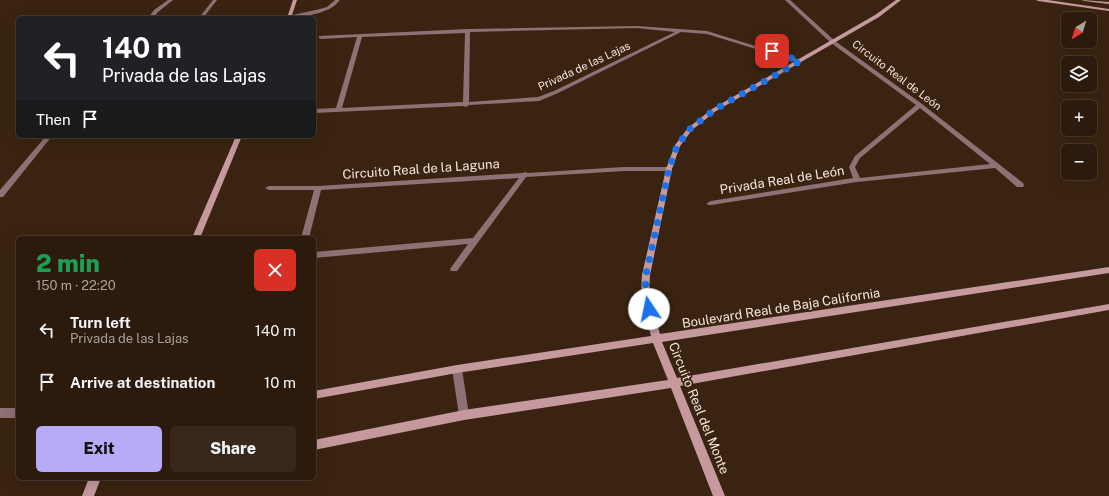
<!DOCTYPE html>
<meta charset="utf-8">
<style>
body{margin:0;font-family:"Public Sans",sans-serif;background:#38281b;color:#f1f3f6;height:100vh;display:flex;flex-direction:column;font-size:15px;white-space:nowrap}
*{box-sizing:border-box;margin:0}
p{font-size:13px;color:#a6a19d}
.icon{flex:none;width:22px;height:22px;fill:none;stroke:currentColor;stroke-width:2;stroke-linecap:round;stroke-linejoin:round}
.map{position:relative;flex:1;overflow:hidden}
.sheet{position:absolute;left:16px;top:236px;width:300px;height:244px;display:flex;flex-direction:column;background:#2c1b0d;border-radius:6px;box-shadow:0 4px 16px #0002,0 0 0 1px #48392e}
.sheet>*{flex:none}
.hud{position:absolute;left:16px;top:16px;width:300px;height:122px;border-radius:6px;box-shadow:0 4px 16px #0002,0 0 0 1px #48392e;background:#202124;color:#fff;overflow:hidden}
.needle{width:26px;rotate:218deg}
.buttons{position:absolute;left:1061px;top:12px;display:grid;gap:8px}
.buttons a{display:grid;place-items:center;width:36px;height:36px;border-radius:6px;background:#2c1b0d;box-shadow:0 4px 16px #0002,0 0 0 1px #48392e;font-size:20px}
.pin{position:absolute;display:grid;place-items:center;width:34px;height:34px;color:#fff;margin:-17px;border-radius:8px;box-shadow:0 2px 6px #0006}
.me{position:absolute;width:44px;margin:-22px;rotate:349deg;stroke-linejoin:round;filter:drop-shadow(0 0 3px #0008)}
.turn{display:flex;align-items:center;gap:14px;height:84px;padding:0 20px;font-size:18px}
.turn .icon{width:52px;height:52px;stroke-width:2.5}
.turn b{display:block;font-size:28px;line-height:34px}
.then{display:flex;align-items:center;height:38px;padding:0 20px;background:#0003;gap:8px;font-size:15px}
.round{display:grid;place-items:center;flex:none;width:42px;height:42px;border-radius:6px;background:#38281b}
.head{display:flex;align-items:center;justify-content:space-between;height:68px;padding:0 20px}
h1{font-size:24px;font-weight:800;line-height:30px;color:#1e9e55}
.button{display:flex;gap:8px;margin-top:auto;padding:8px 20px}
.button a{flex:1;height:46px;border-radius:6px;background:#b7abf8;color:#111;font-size:16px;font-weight:800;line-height:46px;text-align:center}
.button a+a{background:#38281b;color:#f1f3f6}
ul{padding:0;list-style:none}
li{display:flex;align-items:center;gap:12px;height:52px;padding:0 20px}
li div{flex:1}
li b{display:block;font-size:15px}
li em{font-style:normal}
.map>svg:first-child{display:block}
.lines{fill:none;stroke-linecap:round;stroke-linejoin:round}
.lane{fill:#8d7174;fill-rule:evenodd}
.street{fill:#8d7174;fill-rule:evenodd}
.secondary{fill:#c5999e;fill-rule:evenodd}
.route{stroke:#1a73e8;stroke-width:7;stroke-dasharray:0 12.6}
.labels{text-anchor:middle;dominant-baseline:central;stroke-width:3.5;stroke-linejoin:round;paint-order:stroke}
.far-street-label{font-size:11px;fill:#f4e5d9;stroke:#3a2411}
.street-label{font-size:13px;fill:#f4e5d9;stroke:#3a2411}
</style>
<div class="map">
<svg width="1109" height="496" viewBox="0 0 1109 496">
<rect width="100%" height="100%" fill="#3a2411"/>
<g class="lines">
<!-- lane -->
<polygon class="lane" points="213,0 217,0 203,18 199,18"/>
<!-- street -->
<g class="street">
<polygon points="168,0 173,0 158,12 153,18 148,18 154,10"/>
<path d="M335,0h5c-3,3 -5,6 -9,8 -8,5 -36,12 -43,8l32,-7 7,-2z"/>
<path d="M785,0h5l45,41 87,63 101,79 1,2 -1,2h-6l-22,-19 -138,14 -146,23h-3l-1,-2 4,-2 142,-23 -4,-11 6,-11 61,-51 -85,-62zM920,108l70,56 -130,14 -5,-11 5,-9z"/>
<path d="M637,26l70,5 96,30 -5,1 -91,-28 -26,-2 -123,61 -19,8 -70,4 -3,2 -3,-1 -149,7v-4l22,-1 21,-71 -36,2 -2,-1v-2l149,-7zM637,28l38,4 -121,59 -16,6 -69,5 1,-70zM465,33l-2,69 -121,6 20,-71z"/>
<polygon points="46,136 52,136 3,197 0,197 0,190"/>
<polygon points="624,167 669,167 672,169 669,171 624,171 526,177 457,271 451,271 450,269 468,244 314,258 314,252 473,238 519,178 321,190 309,238 301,238 314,190 269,190 265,188 269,186 318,186 522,173 525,172 528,173"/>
<polygon points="457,365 460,366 462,369 469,415 468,418 464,420 460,418 459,415 452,369 454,366"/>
<rect x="0" y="408" width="18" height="10"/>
</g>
<!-- secondary -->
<g class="secondary">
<polygon points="293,0 297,0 291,18 287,18"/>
<polygon points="896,0 901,0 879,17 716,111 692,130 680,146 672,169 650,275 649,294 660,334 1109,267 1109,273 662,342 677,378 1109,304 1109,310 680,386 725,496 713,496 671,388 464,420 314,450 314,440 464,410 668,380 653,343 457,373 314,399 314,391 457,365 651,336 641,294 642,275 666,169 675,145 688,128 712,109 875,15"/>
<polygon points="1036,0 1048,0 1109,9 1109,11 1038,1"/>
<polygon points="1082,0 1109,2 1109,4 1084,1"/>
<polygon points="236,136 242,136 200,238 192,238"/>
<polygon points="89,478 101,478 94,496 82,496"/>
</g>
</g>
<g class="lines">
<!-- route -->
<polyline class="route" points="649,309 645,294 646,275 669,169 677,146 690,129 714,110 800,61 772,51"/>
</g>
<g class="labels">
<!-- far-street labels -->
<g class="far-street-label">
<text transform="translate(584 66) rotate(-25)">Privada de las Lajas</text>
<text transform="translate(897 75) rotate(37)">Circuito Real de León</text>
</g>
<!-- street labels -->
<g class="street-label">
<text transform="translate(421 169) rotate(-4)">Circuito Real de la Laguna</text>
<text transform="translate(782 180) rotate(-9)">Privada Real de León</text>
<text transform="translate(781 308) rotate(-9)">Boulevard Real de Baja California</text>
<text transform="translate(699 408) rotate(68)">Circuito Real del Monte</text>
</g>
</g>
</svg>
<div class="buttons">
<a><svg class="needle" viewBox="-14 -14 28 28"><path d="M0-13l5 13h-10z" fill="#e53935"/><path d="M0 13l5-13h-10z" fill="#a6a19d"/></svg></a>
<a><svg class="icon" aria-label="layers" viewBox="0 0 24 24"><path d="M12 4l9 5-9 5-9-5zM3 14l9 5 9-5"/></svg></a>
<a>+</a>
<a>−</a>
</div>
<div class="pin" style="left:772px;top:51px;background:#d93025"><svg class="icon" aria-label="arrive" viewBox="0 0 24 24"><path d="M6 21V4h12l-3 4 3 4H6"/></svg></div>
<svg class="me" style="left:649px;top:309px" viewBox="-20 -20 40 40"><circle r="19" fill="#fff"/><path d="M0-13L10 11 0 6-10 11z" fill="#1a73e8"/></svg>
<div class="hud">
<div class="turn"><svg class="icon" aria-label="left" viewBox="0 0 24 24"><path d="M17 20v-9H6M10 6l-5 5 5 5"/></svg><div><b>140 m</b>Privada de las Lajas</div></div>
<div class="then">Then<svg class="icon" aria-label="arrive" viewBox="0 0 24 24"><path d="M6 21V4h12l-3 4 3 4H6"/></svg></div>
</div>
<section class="sheet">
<div class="head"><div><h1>2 min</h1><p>150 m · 22:20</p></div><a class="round" style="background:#d93025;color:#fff"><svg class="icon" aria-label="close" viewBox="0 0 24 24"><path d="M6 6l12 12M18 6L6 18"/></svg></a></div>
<ul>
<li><svg class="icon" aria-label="left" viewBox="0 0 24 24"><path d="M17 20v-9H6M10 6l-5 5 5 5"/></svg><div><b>Turn left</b><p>Privada de las Lajas</p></div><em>140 m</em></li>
<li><svg class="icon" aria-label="arrive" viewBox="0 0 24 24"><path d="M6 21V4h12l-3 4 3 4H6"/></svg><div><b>Arrive at destination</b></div><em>10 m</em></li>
</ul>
<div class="button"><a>Exit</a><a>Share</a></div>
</section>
</div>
